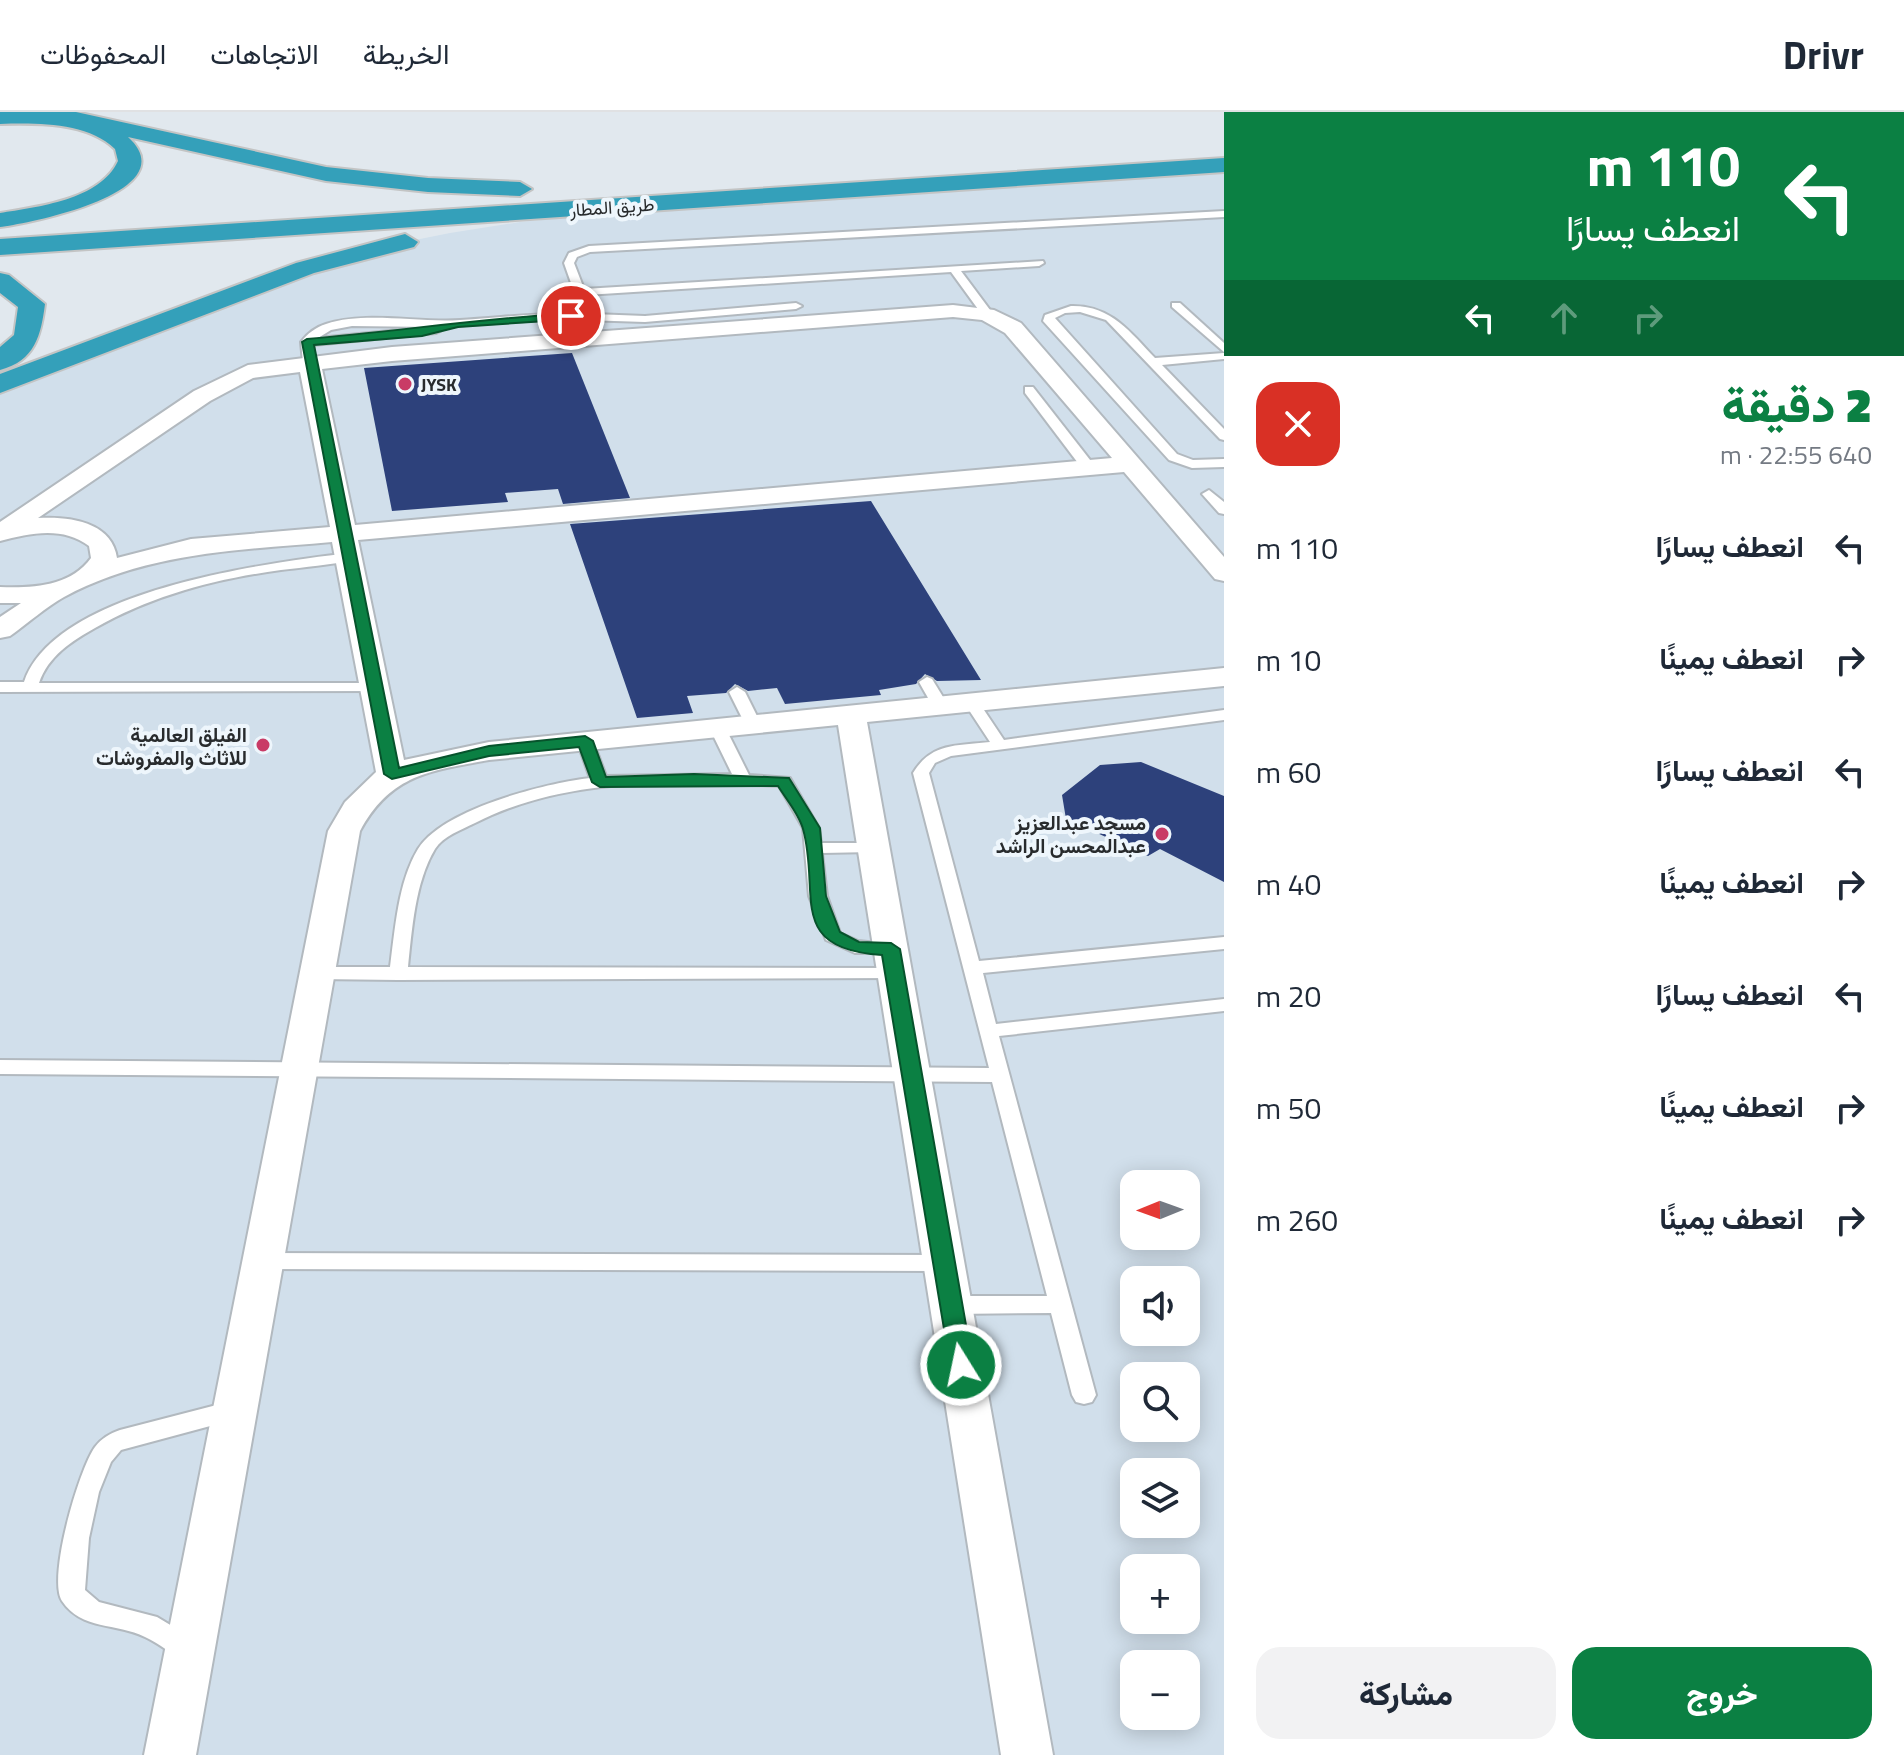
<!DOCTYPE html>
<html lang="ar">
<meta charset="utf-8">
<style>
body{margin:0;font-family:"Titillium Web",Vazirmatn,sans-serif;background:#f2f2f3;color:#1f2937;direction:rtl;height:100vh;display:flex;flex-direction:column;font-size:30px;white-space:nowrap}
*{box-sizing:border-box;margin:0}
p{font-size:26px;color:#747a83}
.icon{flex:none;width:44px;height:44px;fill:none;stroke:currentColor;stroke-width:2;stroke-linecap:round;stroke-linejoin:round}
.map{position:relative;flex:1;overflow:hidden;direction:ltr}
.side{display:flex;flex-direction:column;background:#fff;width:680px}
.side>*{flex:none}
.top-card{background:#0b8043;color:#fff;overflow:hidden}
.needle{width:52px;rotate:269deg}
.buttons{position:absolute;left:1120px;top:1058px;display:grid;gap:16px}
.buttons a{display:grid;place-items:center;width:80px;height:80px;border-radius:16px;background:#fff;box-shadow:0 4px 20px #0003;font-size:40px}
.pin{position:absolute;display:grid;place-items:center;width:68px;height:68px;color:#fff;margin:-34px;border:4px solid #fff;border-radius:50%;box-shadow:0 2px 8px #0007}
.me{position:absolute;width:88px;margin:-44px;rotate:350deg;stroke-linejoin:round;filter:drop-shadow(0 0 6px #0008)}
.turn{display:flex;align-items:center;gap:28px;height:168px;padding:0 32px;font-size:36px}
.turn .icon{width:104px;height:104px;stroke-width:2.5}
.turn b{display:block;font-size:56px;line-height:68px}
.lanes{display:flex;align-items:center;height:76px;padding:0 32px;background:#0003;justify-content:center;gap:40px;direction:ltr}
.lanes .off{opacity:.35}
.round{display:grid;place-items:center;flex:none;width:84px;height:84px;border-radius:24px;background:#f2f2f3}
.summary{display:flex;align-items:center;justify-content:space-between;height:136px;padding:0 32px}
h1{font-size:48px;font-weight:800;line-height:60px;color:#0b8043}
.primary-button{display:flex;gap:16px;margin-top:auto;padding:16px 32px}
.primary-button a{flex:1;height:92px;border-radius:24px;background:#0b8043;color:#fff;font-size:32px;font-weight:800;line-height:92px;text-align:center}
.primary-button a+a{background:#f2f2f3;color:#1f2937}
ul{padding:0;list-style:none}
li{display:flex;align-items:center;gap:24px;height:112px;padding:0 32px}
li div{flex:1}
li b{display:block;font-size:30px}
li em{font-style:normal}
header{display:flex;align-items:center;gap:48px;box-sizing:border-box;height:112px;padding:0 40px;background:#fff;border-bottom:2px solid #e0e1e3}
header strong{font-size:38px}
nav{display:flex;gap:44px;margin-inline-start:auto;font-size:28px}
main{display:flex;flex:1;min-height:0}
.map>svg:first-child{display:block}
.built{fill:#d1dfeb;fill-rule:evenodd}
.building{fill:#2d417b}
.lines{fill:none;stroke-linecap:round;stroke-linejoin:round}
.lane-casing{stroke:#b2b9bf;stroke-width:4}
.street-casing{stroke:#b2b9bf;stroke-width:4}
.highway-casing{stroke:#c3c4c4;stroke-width:4}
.lane{fill:#fff;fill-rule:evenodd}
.street{fill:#fff;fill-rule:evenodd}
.highway{fill:#34a0ba;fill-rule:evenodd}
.route{fill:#0b8043;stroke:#07532c;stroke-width:2}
.poi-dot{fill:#c93b66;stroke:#eef6fc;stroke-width:3}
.labels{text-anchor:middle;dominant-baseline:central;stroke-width:8;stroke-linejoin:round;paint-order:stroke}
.far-street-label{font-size:18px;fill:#282b2d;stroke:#eef6fc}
.far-poi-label{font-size:18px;font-weight:bold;fill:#282b2d;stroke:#eef6fc;text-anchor:start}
.poi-label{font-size:20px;font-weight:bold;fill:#282b2d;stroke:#eef6fc;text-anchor:end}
</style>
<header>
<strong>Drivr</strong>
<nav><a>الخريطة</a><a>الاتجاهات</a><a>المحفوظات</a></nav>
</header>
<main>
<section class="side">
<div class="top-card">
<div class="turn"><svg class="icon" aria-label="left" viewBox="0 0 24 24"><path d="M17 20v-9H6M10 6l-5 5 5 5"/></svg><div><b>110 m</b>انعطف يسارًا</div></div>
<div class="lanes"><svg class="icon" aria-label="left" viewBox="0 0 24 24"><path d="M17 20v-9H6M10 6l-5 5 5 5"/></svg><svg class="icon off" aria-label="ahead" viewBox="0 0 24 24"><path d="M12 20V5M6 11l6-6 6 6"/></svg><svg class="icon off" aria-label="right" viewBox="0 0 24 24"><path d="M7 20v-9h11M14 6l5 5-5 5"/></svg></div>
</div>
<div class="summary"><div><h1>2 دقيقة</h1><p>640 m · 22:55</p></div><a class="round" style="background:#d93025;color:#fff"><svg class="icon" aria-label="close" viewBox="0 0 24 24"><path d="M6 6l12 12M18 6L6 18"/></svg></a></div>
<ul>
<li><svg class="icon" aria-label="left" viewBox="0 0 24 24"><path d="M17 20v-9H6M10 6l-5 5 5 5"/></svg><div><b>انعطف يسارًا</b></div><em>110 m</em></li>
<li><svg class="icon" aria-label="right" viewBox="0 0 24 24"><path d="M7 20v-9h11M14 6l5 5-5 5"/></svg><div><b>انعطف يمينًا</b></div><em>10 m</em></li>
<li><svg class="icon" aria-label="left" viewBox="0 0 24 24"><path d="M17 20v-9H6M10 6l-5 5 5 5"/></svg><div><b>انعطف يسارًا</b></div><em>60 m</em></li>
<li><svg class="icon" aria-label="right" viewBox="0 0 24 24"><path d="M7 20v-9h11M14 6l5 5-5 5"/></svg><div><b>انعطف يمينًا</b></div><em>40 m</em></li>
<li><svg class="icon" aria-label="left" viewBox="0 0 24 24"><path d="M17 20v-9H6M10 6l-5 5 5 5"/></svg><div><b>انعطف يسارًا</b></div><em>20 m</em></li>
<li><svg class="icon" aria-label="right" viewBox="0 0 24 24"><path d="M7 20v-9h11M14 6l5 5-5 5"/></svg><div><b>انعطف يمينًا</b></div><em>50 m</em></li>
<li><svg class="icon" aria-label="right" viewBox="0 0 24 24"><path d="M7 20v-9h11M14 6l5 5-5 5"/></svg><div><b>انعطف يمينًا</b></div><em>260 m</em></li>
</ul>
<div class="primary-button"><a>خروج</a><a>مشاركة</a></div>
</section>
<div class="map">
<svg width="1224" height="1643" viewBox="0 0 1224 1643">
<rect width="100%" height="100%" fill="#e1e8ee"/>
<!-- built -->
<path class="built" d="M1224,53v1590h-1224v-1371l370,-135 80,-16 70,-11 194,-18zM1134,1072h52v52h-52zM1134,1168h52v52h-52zM1134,1264h52v52h-52zM1134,1360h52v52h-52zM1134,1456h52v52h-52zM1134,1552h52v52h-52z"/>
<!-- building -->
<g class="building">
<polygon points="572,241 630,386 563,392 558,377 505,381 508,390 392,399 364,256"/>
<polygon points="871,389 981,568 937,569 925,562 916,572 879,578 881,583 785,592 777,576 748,579 735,572 726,581 687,584 693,601 637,606 570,412"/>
<polygon points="1141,650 1224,684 1224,770 1160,737 1148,744 1066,707 1062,683 1100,653"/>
</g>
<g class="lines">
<defs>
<g id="lane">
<path d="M1224,99v6l-634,35 -13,5 -3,6 10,26 459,-28 1,2 -5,3 -78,5 32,43 -6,3 -4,-1 -32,-44 -365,23 7,19 52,2 151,-13 6,3 -6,3 -151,13 -92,-3 -115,8 4,3 -6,3 -123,12 2,17 -6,3 -6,-3 -2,-20c6,-8 15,-15 25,-18 38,-13 93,-1 134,-4 41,-2 81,-8 122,-6l-18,-51 5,-10 20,-7zM352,214l79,1 -113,11 13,-8z"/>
<polygon points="1172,191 1180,191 1224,231 1224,240 1172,195"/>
<path d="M1071,194c40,-1 59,26 84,52l69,-5v6l-62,6 62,64v11l-4,-1 -114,-119 -26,-8 -15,1 -10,5 122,136 16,6 31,-1v8l-32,1 -23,-8 -126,-139 2,-6z"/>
<polygon points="1025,275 1033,275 1094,353 1094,359 1084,359 1025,281"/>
<polygon points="1209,378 1224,390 1224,402 1219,401 1202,382"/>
<path d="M349,441l7,4 -2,3c-24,5 -49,7 -73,10 -66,9 -128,25 -186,58 -23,13 -47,28 -56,55h335l8,5 -3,3 -379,1v-10h24c31,-92 242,-119 325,-129z"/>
<polygon points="927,565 932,567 948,593 945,596 935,596 932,593 919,570"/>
<polygon points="737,575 745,580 761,612 759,615 747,615 745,612 729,580"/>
<path d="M971,584l5,2 28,42 220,-30v10l-273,36 -16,7 -6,10 50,188 245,-24v12l-241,24 13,51 228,-25v12l-225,25 97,359 -4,7 -8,2 -8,-2 -4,-7 -21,-82 -100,1 -8,-3 -3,-6 3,-6 8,-3h96l-55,-214 -992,-8v-14l989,8 -76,-295c19,-31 44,-27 77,-31l-27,-41z"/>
<path d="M717,610l8,5 24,48 41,3 29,50 2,15h58l3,4 -3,4 -6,1 -51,1 5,43 13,37 18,8 39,4 3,4 -3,4h-42l-29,-13 -17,-44 -6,-68 -24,-42c-104,-4 -209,-11 -304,37 -14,7 -32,13 -40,26 -20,33 -23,81 -27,118l487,1 9,6 -2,4 -504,2 -81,-1 -9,-6 9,-6h73c5,-38 8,-85 28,-118 25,-40 128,-66 172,-71l-13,-37 2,-3 6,-2 8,5 13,35 126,-2 -23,-47z"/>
<polygon points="262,1141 944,1143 952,1145 955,1151 952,1157 944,1159 262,1157 254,1155 251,1149 254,1143"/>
<path d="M232,1289l8,3 4,7 -4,7 -119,32 -10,12 -12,30 -10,46 -4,52 14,12 58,15 40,24 4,8 -4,8 -9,4c-16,-6 -28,-17 -43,-24 -28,-14 -64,-7 -83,-36 -15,-23 17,-132 33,-154 7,-9 14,-13 25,-17z"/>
</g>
<path id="street" d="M953,193l41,5 27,13 203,234v24l-9,-2 -91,-107 -766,68 46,220 85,-18 735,-74v18l-357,36 186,1033h-52l-163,-1030 -349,35c-59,11 -98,14 -129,71l-164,924h-52l184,-924 17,-29 31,-30 -44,-230c-91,8 -185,10 -268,55 -18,10 -36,26 -54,39l-10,2v-21l21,-14h-21v-16c32,1 70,0 91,-29l-2,-12c-26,-20 -59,-13 -89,-5v-19l194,-131 54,-26 144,-18zM953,205l29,3 23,13 107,125 -757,67 -33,-156 70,-8zM300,260l30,155 -139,12 -74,19c-5,-36 -47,-42 -79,-40l172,-117 43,-23z"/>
<g id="highway">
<path d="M0,0h76l250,55 102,11 92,4 12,7 -12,7 -92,-4 -102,-11 -198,-44c60,55 -98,86 -128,90v-14c37,-6 100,-13 118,-52l-3,-12c-28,-27 -78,-26 -115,-25z"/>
<polygon points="1224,46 1224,60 0,143 0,127"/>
<polygon points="405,122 418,130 414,135 314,161 0,281 0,262 296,151"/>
<path d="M0,161l9,2 36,29c-4,31 -10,57 -45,66v-23l14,-12 4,-28 -18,-14z"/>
</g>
</defs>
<!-- lane casing -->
<use href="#lane" class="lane-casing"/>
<!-- street casing -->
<use href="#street" class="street-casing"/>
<!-- highway casing -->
<use href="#highway" class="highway-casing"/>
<!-- lane -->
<use href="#lane" class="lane"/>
<!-- street -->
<use href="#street" class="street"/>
<!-- highway -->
<use href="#highway" class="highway"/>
</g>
<!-- route -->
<path class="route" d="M571,201l4,6 -117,8 -36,9 -108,9 85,423 90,-22 96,-10 8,5 13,36 88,-3 95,4 31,50 6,68 14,36 19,10 32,1 9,6 73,416 -4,7h-16l-3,-7 -68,-410c-97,-6 -61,-62 -79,-126 -4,-15 -17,-30 -25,-43l-178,1 -8,-5 -13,-35 -90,9 -97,23 -8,-5 -82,-432 5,-3c89,-8 176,-20 264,-26z"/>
<!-- markers -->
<g class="poi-dot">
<circle cx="405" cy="272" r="8"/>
<circle cx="263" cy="633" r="8"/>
<circle cx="1162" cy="722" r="8"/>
</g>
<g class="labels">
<!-- far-street labels -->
<g class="far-street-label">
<text transform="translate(612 95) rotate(-4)">طريق المطار</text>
</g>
<!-- far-poi labels -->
<g class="far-poi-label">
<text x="421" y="272">JYSK</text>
</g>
<!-- poi labels -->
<g class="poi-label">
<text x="247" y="622">الفيلق العالمية<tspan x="247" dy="23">للاثاث والمفروشات</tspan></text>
<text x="1146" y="710">مسجد عبدالعزيز<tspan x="1146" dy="23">عبدالمحسن الراشد</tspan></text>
</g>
</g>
</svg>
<div class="buttons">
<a><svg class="needle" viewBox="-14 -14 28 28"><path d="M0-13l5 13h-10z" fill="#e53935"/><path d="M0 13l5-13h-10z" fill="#747a83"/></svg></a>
<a><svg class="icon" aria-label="sound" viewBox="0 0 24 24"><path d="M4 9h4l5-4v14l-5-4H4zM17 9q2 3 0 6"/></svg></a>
<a><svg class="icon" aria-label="search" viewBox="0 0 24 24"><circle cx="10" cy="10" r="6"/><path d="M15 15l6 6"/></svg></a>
<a><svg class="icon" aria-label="layers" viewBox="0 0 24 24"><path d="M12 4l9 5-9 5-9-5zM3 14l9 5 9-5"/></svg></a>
<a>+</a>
<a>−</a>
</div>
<div class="pin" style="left:571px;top:204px;background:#d93025"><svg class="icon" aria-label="arrive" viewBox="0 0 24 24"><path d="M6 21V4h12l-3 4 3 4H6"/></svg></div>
<svg class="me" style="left:961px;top:1253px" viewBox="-20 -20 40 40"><circle r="17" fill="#0b8043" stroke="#fff" stroke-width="3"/><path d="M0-11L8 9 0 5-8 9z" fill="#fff"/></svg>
</div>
</main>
